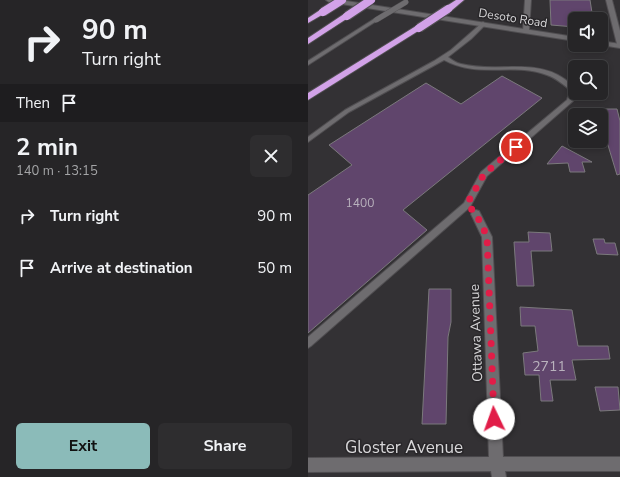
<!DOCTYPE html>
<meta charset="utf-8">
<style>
body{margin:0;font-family:"Nunito Sans",sans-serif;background:#2e2d2f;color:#f1f3f6;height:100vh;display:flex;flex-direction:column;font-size:15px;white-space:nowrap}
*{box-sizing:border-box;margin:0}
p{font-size:13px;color:#a4a5a7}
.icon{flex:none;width:22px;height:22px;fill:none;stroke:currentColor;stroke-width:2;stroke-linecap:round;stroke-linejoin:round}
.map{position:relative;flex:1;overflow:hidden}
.panel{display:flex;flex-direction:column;background:#262527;width:308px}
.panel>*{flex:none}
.banner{background:#262527;color:#f1f3f6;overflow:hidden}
.fabs{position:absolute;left:260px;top:12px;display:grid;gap:8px}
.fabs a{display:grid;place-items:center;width:40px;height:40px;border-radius:6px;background:#262527;box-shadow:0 2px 6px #0003,0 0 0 1px #424244;font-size:20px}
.pin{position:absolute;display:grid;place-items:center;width:34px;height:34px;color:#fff;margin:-17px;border:2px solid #fff;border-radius:50%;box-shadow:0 1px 4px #0007}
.me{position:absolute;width:44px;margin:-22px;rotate:357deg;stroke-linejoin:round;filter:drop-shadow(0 0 3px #0008)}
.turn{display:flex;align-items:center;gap:14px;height:84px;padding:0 16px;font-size:18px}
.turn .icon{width:52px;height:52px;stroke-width:2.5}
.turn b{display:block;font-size:28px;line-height:34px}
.then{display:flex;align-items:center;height:38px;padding:0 16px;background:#0003;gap:8px;font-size:15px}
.round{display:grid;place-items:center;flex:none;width:42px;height:42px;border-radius:6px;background:#2e2d2f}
.head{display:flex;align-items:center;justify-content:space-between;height:68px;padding:0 16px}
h1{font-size:24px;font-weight:700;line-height:30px}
.button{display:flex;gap:8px;margin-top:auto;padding:8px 16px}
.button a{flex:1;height:46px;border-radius:6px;background:#8bbbb9;color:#111;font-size:16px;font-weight:700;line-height:46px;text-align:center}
.button a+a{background:#2e2d2f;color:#f1f3f6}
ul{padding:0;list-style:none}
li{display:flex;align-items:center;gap:12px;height:52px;padding:0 16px}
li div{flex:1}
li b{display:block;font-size:15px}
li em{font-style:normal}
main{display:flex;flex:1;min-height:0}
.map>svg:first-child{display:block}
.building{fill:#60456c;stroke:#7b797c}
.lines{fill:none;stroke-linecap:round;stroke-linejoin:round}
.lane-casing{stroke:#504e51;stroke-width:2}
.street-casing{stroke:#504e51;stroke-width:2}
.secondary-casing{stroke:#504e51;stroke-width:2}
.highway-casing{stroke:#504e51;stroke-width:2}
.lane{fill:#6e6c6f;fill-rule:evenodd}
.street{fill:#6e6c6f;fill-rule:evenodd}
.secondary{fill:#6e6c6f;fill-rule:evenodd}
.highway{fill:#d2a2e8;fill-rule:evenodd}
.lane-bridge-casing{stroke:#504e51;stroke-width:6;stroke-linecap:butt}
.highway-bridge-casing{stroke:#504e51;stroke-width:10;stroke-linecap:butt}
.lane-bridge{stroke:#6e6c6f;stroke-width:5}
.highway-bridge{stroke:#d2a2e8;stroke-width:8}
.route{stroke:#e11d48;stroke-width:7;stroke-dasharray:0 12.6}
.labels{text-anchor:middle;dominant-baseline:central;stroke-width:3;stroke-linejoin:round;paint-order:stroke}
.far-street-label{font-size:12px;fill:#d7d6d8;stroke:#29272a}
.number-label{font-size:12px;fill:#b9b2bd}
.street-label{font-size:14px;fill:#d7d6d8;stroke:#29272a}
.near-number-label{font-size:14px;fill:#b9b2bd}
.near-street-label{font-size:17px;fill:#d7d6d8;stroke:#29272a}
</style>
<main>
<section class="panel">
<div class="banner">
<div class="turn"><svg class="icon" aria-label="right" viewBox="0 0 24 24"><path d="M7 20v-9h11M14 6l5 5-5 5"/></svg><div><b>90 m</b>Turn right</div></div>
<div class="then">Then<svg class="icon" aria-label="arrive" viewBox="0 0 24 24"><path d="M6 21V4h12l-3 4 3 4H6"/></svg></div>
</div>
<div class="head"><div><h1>2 min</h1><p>140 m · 13:15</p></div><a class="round"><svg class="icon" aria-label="close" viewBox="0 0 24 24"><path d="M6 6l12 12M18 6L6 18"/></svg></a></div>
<ul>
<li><svg class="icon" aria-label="right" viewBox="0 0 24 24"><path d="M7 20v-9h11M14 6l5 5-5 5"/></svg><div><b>Turn right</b></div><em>90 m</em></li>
<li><svg class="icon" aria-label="arrive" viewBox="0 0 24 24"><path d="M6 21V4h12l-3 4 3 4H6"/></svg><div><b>Arrive at destination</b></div><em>50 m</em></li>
</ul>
<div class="button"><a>Exit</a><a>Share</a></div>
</section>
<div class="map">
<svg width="312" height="477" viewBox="0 0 312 477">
<rect width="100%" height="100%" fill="#333134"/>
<!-- building -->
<g class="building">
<polygon points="242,0 282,0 285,19 267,19 267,27 243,25"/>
<polygon points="194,76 234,98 95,210 119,230 0,333 0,195 44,165 21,145 118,83 153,104"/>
<polygon points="291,109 309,109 312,121 312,174 309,175 296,132 293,131 293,115"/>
<polygon points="254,146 284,162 274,162 277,172 262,172 260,163 239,164"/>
<polygon points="220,232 242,233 244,251 223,251 226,286 209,286 206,242 221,242"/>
<polygon points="285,239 296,239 297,243 307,243 310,255 289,254"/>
<polygon points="121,289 143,289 143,322 140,337 138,424 114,424"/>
<polygon points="212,307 264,310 270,346 300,346 302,359 264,360 268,380 242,380 245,401 233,401 231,375 217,375 215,353 230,351 227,326 213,326"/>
<polygon points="287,387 310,387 312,410 292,411"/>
</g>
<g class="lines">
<defs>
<g id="lane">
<polygon points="66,19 70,20 0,65 0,61"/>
<path d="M175,22l3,2 -15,15 -23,18c4,3 8,6 13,7 34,9 72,-6 102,14 5,3 8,7 12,11l-2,12 -86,75 -17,31 -159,139 -3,2v-11l156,-134 17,-31 86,-72 3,-10c-7,-6 -14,-12 -23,-15 -33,-13 -69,4 -103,-15l-95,52 -41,30v-5l37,-27 89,-49 17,-11z"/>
</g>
<g id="street">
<polygon points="217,0 223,0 221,31 218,33 215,31"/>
<polygon points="298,0 304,0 312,31 312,46 309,44"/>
<polygon points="168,210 171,211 184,237 195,457 312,457 312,471 197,471 198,477 184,477 183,471 0,472 0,458 181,457 174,237 163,214 165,211"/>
</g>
<g id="secondary">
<polygon points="18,0 32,0 267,37 267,41 21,2"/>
<polygon points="293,41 312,44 312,48 293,45"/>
</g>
<g id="highway">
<polygon points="148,0 156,0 143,11 137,11 137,7"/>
<polygon points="12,10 19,12 0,23 0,18"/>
<polygon points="36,14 43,16 0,44 0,38"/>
<polygon points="108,26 115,28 0,100 0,93"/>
</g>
</defs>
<!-- lane casing -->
<use href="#lane" class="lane-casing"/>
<!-- street casing -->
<use href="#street" class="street-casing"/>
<!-- secondary casing -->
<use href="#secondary" class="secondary-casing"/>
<!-- highway casing -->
<use href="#highway" class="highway-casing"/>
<!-- lane -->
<use href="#lane" class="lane"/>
<!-- street -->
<use href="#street" class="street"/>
<!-- secondary -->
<use href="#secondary" class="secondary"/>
<!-- highway -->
<use href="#highway" class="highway"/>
<defs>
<polyline id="lane-bridge" points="68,20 98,2"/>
<g id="highway-bridge">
<polyline points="15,12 34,0"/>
<polyline points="39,16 63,0"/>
<polyline points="111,28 140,9"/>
</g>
</defs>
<!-- lane-bridge casing -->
<use href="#lane-bridge" class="lane-bridge-casing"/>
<!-- highway-bridge casing -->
<use href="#highway-bridge" class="highway-bridge-casing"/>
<!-- lane-bridge -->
<use href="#lane-bridge" class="lane-bridge"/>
<!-- highway-bridge -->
<use href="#highway-bridge" class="highway-bridge"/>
</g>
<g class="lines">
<!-- route -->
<polyline class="route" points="186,419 179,236 168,214 159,204 176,174 208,147"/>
</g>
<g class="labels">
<!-- far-street labels -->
<g class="far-street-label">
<text transform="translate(205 18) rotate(9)">Desoto Road</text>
</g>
<!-- number labels -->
<g class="number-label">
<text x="52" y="203">1400</text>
</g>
<!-- street labels -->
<g class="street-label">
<text transform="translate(168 333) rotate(-92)">Ottawa Avenue</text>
</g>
<!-- near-number labels -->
<g class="near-number-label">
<text x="241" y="366">2711</text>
</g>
<!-- near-street labels -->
<g class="near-street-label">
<text x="96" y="447">Gloster Avenue</text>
</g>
</g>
</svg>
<div class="fabs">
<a><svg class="icon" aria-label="sound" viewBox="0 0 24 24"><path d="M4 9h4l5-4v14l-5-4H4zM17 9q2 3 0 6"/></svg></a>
<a><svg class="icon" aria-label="search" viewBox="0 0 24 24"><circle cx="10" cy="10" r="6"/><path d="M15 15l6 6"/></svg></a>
<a><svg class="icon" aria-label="layers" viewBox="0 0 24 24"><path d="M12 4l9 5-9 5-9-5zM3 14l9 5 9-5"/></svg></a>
</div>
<div class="pin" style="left:208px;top:147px;background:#d93025"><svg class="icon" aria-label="arrive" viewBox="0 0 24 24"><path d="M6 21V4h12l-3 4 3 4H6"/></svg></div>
<svg class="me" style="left:186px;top:419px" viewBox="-20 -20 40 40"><circle r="19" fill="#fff"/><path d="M0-13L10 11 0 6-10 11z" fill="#e11d48"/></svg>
</div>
</main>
